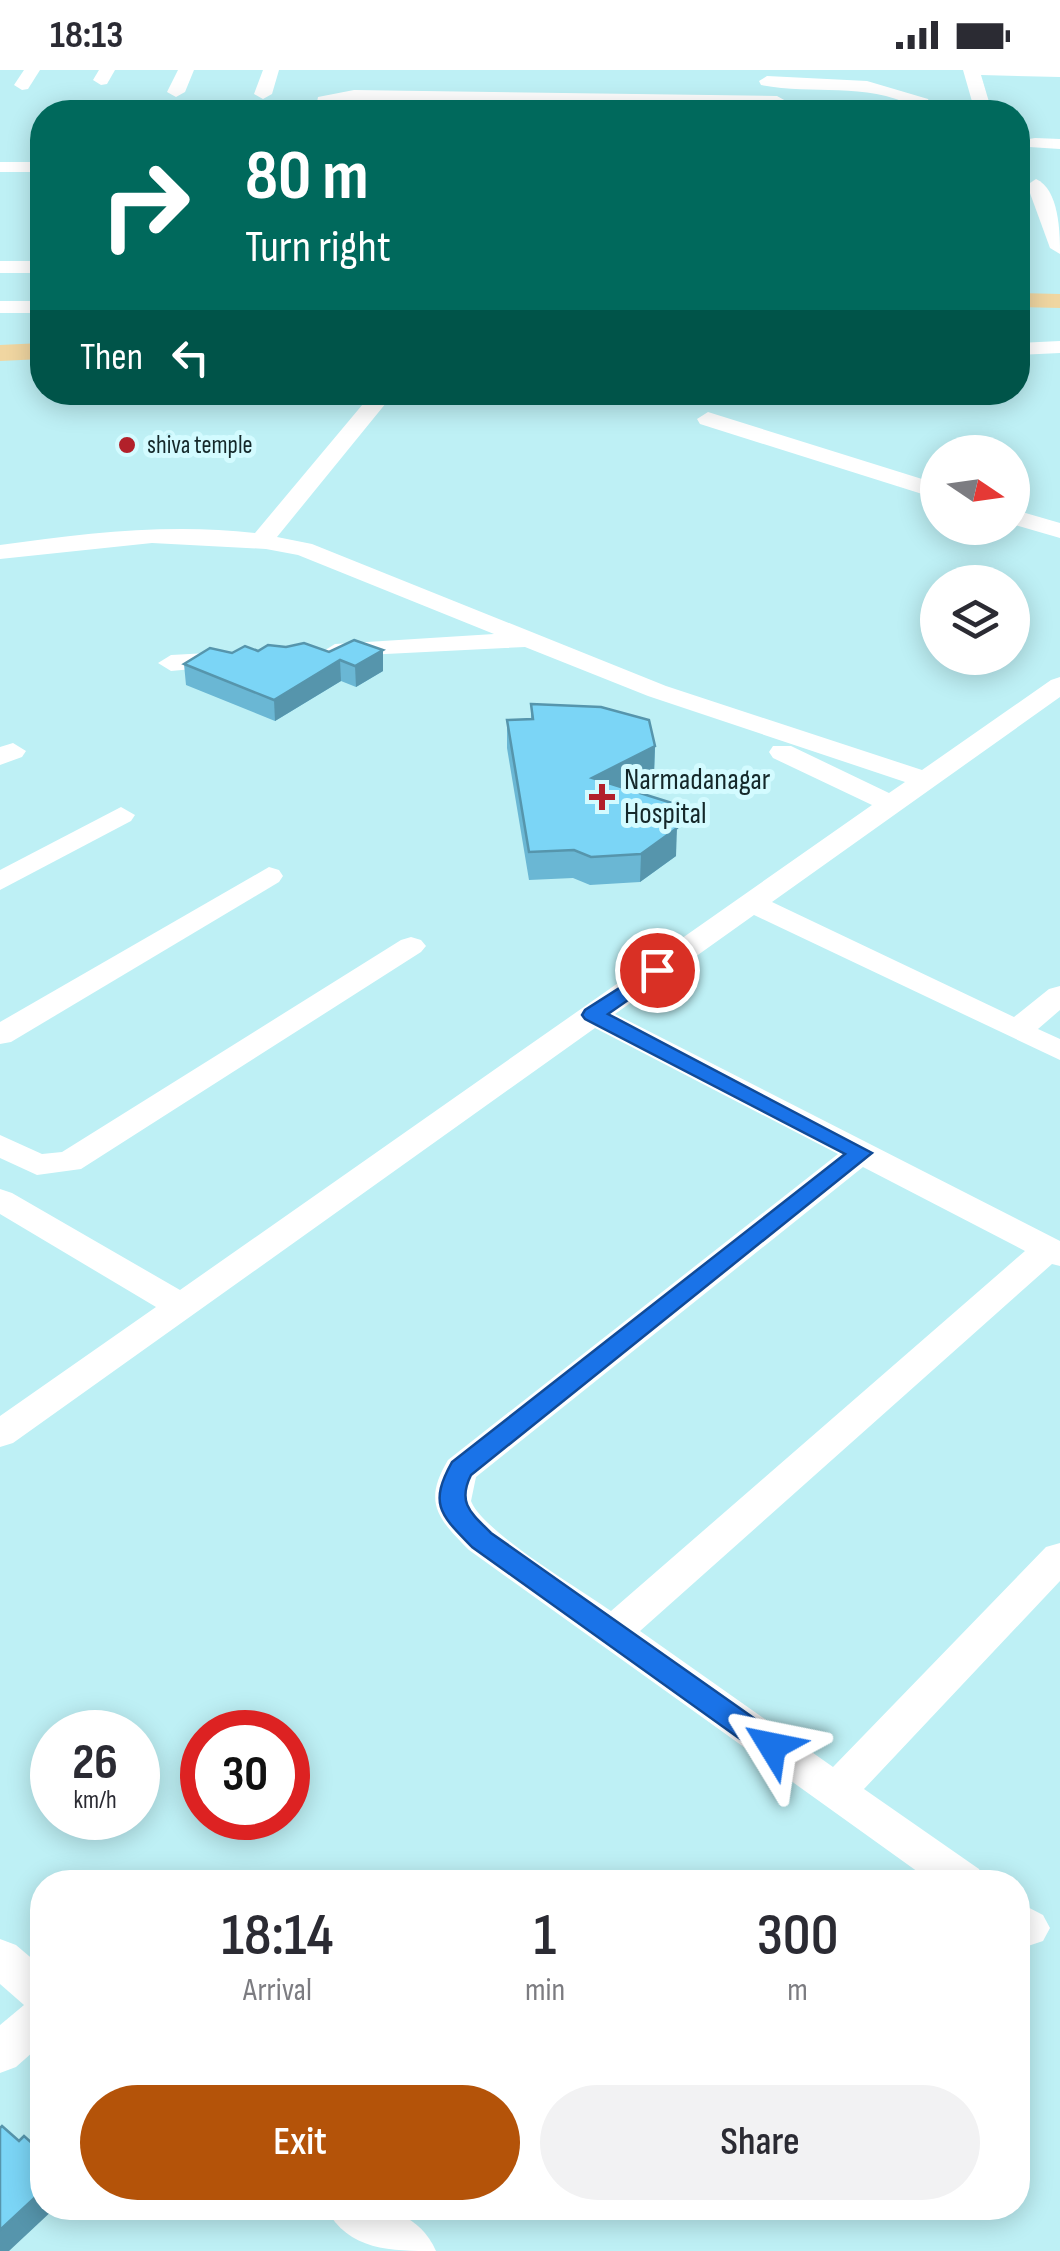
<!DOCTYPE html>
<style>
body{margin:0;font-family:"Sofia Sans Condensed",sans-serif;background:#f2f2f3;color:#2b2b33;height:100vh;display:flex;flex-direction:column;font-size:38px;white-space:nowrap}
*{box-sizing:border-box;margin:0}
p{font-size:32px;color:#7c7c81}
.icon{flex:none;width:55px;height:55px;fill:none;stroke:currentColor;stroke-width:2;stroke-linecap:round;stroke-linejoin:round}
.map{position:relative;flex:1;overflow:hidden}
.sheet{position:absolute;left:30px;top:1800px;width:1000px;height:350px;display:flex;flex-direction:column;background:#fff;border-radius:40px;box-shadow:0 5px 25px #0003}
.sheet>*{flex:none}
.hud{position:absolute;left:30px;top:30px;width:1000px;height:305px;border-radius:40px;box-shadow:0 5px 25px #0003;background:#00695c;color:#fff;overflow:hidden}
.needle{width:65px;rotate:103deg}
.buttons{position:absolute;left:920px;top:365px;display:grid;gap:20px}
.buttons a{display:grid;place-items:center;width:110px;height:110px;border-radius:50%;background:#fff;box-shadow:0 5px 25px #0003;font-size:50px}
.speed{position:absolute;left:30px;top:1640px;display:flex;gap:20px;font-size:50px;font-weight:700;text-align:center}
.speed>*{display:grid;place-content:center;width:130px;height:130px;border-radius:50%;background:#fff;box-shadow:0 5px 25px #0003;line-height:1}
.speed small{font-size:25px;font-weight:400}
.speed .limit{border:15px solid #d22;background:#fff;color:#111}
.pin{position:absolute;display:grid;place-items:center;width:85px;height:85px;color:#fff;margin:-42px;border:5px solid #fff;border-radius:50%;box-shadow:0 2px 10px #0007}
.me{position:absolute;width:110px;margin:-55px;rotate:305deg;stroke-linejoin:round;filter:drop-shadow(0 0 8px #0008)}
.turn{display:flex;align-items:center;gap:35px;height:210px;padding:0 50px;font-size:45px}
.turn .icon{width:130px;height:130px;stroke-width:2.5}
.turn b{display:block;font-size:70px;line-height:85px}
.then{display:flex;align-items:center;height:95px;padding:0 50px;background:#0003;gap:20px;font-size:38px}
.eta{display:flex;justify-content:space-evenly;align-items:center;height:170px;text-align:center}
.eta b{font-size:60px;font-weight:600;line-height:70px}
.button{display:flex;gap:20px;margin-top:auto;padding:20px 50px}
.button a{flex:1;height:115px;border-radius:60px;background:#b45309;color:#fff;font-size:40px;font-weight:600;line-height:115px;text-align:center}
.button a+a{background:#f2f2f3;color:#2b2b33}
.status{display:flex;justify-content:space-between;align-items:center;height:70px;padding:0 50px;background:#fff;direction:ltr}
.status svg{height:28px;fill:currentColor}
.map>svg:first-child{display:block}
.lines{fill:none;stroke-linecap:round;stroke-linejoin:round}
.minor{fill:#fff;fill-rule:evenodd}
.major{fill:#f0d6a1;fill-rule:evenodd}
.wall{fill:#6ab7d4}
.shaded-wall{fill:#5695ac}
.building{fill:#7bd5f6;stroke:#5695ac;stroke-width:2.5}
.route{fill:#1a73e8;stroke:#114b97;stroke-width:2.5}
.poi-dot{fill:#b2202a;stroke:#d3fbff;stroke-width:4}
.labels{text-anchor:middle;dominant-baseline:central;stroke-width:10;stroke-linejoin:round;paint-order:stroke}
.far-poi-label{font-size:25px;fill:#15282a;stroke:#d3fbff;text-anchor:start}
.poi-label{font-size:30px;fill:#15282a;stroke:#d3fbff;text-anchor:start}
</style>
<div class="status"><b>18:13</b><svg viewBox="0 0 49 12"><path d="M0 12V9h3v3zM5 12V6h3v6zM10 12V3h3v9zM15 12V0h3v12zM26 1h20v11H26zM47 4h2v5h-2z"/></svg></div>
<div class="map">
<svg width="1060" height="2181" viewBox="0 0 1060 2181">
<rect width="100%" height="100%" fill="#bef0f5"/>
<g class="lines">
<!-- minor -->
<g class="minor">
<polygon points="24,0 40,0 28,19 22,20 14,15"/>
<polygon points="99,0 115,0 107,14 101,15 93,10"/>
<polygon points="178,0 194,0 185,22 176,27 167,22"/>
<polygon points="263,0 279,0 272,24 263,29 254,24"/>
<polygon points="963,0 1060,0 1060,7 981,5 992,42 975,42"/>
<path d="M767,6l100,5 61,18 6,13h-17l-3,-6c-50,-24 -101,-11 -153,-21l-2,-4z"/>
<polygon points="354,20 777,26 786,31 777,36 354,30 333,34 332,42 315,42 318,27"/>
<polygon points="239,30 248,35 245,42 229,42 233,31"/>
<polygon points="97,33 103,34 104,42 88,42 91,34"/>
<polygon points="1035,68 1060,69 1060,79 1029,77 1029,69"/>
<rect x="0" y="92" width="42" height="10"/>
<path d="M1036,109c23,10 24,53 24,75l-10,-6 -23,-63z"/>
<rect x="0" y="191" width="42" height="12"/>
<rect x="0" y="231" width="42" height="12"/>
<polygon points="1060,271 1060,283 1018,285 1018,273"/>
<path d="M373,322h22l-118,145 35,7 354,142 256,84 129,-90 9,-3v20l-288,205 242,115 35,-28 11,-3v24l-22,19 22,10v21l-306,-145 -139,99 445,227v25l-8,-2 -412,367 193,136 213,-220 14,-4v38l-196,208 115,80 6,13h-53l-463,-332c-32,-32 -46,-48 -21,-90l390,-306 -243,-126 -582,415 -13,4v-31l156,-109 -156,-93v-25l12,4 168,97 692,-485 -99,-47 -4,-6 4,-6h18l98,47 16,-11 -257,-86 -123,-49 -199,10 -4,-5 13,-8 159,-10 -196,-79 -32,-6 -114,-6 -152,16v-14c85,-12 170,-22 255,-12zM863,1097l162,84 -414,360c-31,-22 -128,-79 -140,-110l5,-24z"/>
<polygon points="708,342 938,414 938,429 700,354 697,349"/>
<polygon points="1012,439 1060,453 1060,468 1012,454"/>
<polygon points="227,582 236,585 240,590 236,595 171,601 158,593 171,585"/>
<polygon points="13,673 26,681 22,687 0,695 0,677"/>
<polygon points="121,737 135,745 131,751 0,820 0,800"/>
<polygon points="269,797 279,800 283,806 279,812 11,972 0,974 0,952"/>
<polygon points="411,867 421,870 426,876 421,882 81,1099 37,1105 0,1088 0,1065 42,1084 62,1082 401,870"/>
<polygon points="1018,1832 1043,1845 1050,1858 1043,1871 1028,1876 1018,1873"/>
<polygon points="0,1869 16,1875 42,1897 42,1974 16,1997 0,2003 0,1955 24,1935 0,1914"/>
<path d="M326,2138c43,-3 90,-3 110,43 -45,0 -88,0 -110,-43z"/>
</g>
<!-- major -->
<g class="major">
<polygon points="1018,223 1060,224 1060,238 1018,237"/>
<polygon points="42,273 42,289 0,291 0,275"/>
</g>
</g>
<!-- wall -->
<g class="wall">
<polygon points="286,577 383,601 356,617 341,611 275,651 186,615 184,594 232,583"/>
<polygon points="531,634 655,676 654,704 625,719 676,786 640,812 590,815 573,808 529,810 507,678 507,650 531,649"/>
</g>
<!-- shaded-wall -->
<g class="shaded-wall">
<polygon points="383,580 383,601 356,617 355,596"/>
<polygon points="340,590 341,611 275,651 274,630"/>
<polygon points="655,676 654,704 592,736 592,708"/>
<polygon points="677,758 676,786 640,812 641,784"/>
<polygon points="42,2121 42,2138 55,2138 9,2181 0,2181 0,2160"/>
</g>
<!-- building -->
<g class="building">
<polygon points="354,570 383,580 355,596 340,590 274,630 184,594 210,578 232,583 245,576 258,581 268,575 286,577 304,573 329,582"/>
<polygon points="531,634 601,637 649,650 655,676 592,708 672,733 677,758 641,784 591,787 574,780 529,782 507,650 533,649"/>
<polygon points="2,2056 19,2071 24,2066 42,2082 42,2121 0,2160 0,2058"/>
</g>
<!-- route -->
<path class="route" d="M657,894l10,6 -3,5 -56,39 264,139 -401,322c-14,28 0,38 20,58l291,205 4,8 -4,8 -10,4 -11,-4 -289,-207c-31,-32 -44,-42 -20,-85l393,-308 -260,-135 -3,-4 3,-5z"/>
<!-- markers -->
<g class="poi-dot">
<circle cx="127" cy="375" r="10"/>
<path d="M597 712h10v10h10v10h-10v10h-10v-10h-10v-10h10z"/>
</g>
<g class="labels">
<!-- far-poi labels -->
<g class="far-poi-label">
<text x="147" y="375">shiva temple</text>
</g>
<!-- poi labels -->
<g class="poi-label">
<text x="624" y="710">Narmadanagar<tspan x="624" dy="34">Hospital</tspan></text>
</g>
</g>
</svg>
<div class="buttons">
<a><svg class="needle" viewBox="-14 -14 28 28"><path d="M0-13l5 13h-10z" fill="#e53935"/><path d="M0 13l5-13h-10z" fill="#7c7c81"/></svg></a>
<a><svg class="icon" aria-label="layers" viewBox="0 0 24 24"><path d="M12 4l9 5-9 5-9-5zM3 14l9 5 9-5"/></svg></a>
</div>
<div class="speed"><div>26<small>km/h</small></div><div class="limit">30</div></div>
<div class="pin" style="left:657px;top:900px;background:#d93025"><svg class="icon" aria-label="arrive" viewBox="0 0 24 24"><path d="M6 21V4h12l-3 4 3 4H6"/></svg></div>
<svg class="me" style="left:772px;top:1676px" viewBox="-20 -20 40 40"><path d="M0-17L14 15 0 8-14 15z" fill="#1a73e8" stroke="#fff" stroke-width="4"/></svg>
<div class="hud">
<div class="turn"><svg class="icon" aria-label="right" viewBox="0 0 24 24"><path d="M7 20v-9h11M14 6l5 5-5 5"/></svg><div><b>80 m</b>Turn right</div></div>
<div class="then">Then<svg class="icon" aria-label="left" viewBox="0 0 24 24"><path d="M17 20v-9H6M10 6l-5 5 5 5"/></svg></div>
</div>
<section class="sheet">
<div class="eta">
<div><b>18:14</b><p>Arrival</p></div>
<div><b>1</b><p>min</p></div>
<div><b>300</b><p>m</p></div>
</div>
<div class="button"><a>Exit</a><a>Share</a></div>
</section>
</div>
